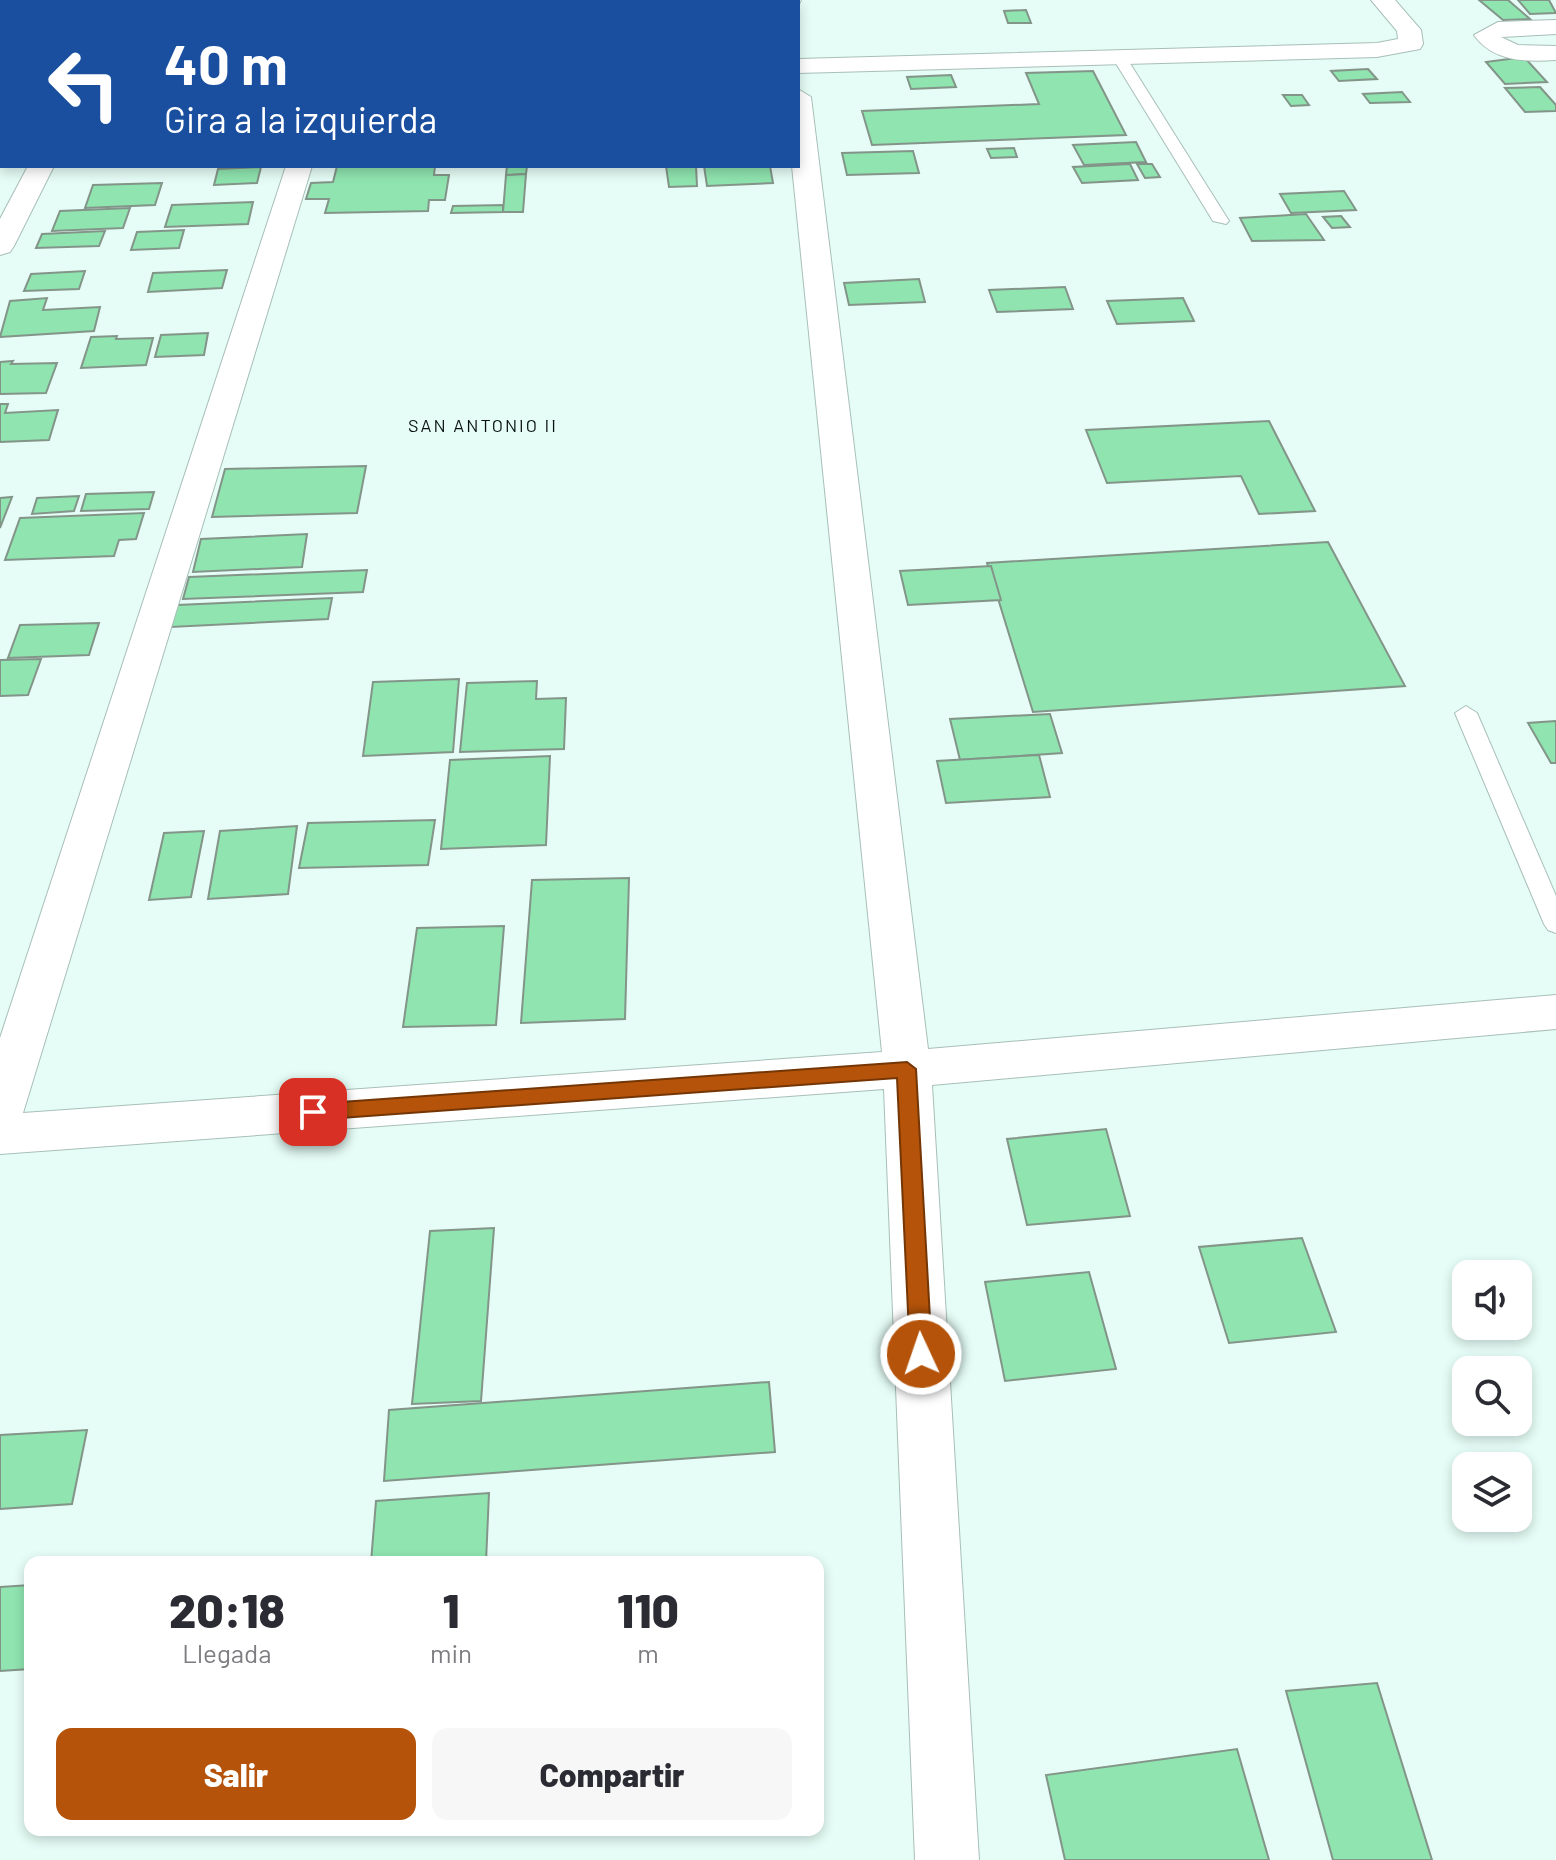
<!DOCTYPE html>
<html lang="es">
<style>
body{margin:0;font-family:Barlow,sans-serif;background:#f7f7f7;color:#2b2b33;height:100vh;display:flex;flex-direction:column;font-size:30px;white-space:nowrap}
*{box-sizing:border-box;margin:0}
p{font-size:26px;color:#7c7c81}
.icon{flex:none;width:44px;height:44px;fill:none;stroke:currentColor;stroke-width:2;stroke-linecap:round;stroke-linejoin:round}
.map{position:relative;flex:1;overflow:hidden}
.details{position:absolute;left:24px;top:1556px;width:800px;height:280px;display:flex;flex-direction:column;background:#fff;border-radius:16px;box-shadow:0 4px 12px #0003}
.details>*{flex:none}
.hud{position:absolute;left:0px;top:0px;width:800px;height:168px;box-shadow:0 4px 12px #0003;background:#1a4fa0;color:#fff;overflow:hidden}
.buttons{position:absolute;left:1452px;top:1260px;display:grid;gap:16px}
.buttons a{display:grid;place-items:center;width:80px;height:80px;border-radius:16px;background:#fff;box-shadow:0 4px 12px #0003;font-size:40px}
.pin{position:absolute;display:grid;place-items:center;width:68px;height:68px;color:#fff;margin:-34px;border-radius:16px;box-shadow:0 4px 12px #0006}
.me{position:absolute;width:88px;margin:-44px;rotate:357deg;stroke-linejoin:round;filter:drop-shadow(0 0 6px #0008)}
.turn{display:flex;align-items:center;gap:28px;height:168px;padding:0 32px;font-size:36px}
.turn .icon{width:104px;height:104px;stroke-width:2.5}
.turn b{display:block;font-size:56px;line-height:68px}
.eta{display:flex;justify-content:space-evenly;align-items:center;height:136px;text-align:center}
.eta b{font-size:48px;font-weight:800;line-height:56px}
.action{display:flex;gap:16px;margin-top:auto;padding:16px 32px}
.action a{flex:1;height:92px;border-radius:16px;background:#b45309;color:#fff;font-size:32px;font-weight:800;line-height:92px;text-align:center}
.action a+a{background:#f7f7f7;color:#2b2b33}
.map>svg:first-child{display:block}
.building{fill:#8fe4af;stroke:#839589;stroke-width:2}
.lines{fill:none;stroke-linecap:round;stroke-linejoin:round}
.lane-casing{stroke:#a8bfb8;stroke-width:2}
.street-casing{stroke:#a8bfb8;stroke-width:2}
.lane{fill:#fff;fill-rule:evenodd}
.street{fill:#fff;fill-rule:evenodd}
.route{fill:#b45309;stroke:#753606;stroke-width:2}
.labels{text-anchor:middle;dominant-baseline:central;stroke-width:7;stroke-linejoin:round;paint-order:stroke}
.far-neighbourhood-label{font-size:18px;letter-spacing:2px;fill:#09110f;stroke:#e5fdf6}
</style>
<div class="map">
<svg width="1556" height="1860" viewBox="0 0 1556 1860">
<rect width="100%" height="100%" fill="#e5fdf6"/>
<!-- building -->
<g class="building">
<polygon points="1479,0 1508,0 1530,19 1503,20"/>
<polygon points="1518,0 1549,0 1556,13 1530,14"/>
<polygon points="1026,10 1031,23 1008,23 1004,11"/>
<polygon points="1524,57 1547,82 1505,84 1486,62"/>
<polygon points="1368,69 1377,79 1339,81 1331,71"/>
<polygon points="1093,71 1126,135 872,145 862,111 1039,104 1026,73"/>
<polygon points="951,75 956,87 911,89 907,77"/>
<polygon points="1540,87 1556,105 1556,111 1525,112 1505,88"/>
<polygon points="1402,92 1410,102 1370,103 1363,94"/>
<polygon points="1283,95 1302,95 1309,105 1291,106"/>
<polygon points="1136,142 1146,162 1084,165 1073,145"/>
<polygon points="1014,148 1017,157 991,158 987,149"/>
<polygon points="913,151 919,173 847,175 842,153"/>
<polygon points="1130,164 1138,180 1082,183 1073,167"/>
<polygon points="1137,164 1152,164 1160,177 1145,178"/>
<polygon points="337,166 435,166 434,175 449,175 445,200 429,200 428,211 325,213 329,199 306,199 311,183 333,182"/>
<polygon points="507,166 527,166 526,174 506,175"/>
<polygon points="666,166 696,166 697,186 669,187"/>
<polygon points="704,166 770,166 773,183 707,186"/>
<polygon points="261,167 257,183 214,185 218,169"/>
<polygon points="526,174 523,212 503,212 506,175"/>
<polygon points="162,183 155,205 85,208 93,185"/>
<polygon points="1344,191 1356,210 1291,213 1280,194"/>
<polygon points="253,202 248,224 165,227 172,205"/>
<polygon points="503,205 503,212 451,213 453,206"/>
<polygon points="130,208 123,228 52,231 60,211"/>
<polygon points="1306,214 1324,240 1252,241 1240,218"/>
<polygon points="1341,216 1350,227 1332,228 1323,217"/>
<polygon points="184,230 179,248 131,250 137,232"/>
<polygon points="105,231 99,246 36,248 42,234"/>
<polygon points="227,270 222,288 148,292 153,273"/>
<polygon points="85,271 79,289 24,291 31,274"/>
<polygon points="919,279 925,302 849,305 844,283"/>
<polygon points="1065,287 1073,309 997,312 989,290"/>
<polygon points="47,298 43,310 100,307 94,331 0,337 10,301"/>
<polygon points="1183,298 1194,321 1117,324 1107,301"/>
<polygon points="208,333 204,355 155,357 161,335"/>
<polygon points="117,336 116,339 153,338 146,365 81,368 91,337"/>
<polygon points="13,361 11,364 57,363 46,393 0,394 0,362"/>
<polygon points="0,404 8,404 5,413 58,410 49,440 0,442"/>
<polygon points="1269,421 1315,511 1259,514 1241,476 1107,483 1086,430"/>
<polygon points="366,466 357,513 212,517 225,469"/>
<polygon points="154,492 149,509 81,511 86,494"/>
<polygon points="79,496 74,511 32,514 37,498"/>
<polygon points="12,497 0,528 0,498"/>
<polygon points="144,513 136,539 119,540 114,556 5,560 20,518"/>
<polygon points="307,534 302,567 193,572 201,539"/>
<polygon points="1328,542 1405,686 1033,712 987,563"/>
<polygon points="991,566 1001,600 908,605 900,571"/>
<polygon points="367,570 363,592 183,599 189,577"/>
<polygon points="332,598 328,619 171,627 177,605"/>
<polygon points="99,623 89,655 8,658 20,625"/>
<polygon points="41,659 28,695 0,696 0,660"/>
<polygon points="459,679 453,752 363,756 373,682"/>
<polygon points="537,681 536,699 566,698 564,749 460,752 467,683"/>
<polygon points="1050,714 1062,753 960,760 950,719"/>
<polygon points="1556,721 1556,763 1551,763 1528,723"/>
<polygon points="1039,755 1050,797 946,803 937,761"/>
<polygon points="550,756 546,845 441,849 450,760"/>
<polygon points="435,820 428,865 299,868 308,823"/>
<polygon points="297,826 288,894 208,899 220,831"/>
<polygon points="204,831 191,897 149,900 164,833"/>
<polygon points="629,878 625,1019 521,1023 532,880"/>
<polygon points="504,926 496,1025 403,1027 417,928"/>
<polygon points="1106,1129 1130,1216 1027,1225 1007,1139"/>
<polygon points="494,1228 481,1401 412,1404 430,1231"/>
<polygon points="1302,1238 1336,1332 1229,1343 1199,1247"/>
<polygon points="1089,1272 1116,1369 1005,1381 985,1282"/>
<polygon points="769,1382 775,1452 384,1481 389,1410"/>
<polygon points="87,1430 72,1504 0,1509 0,1435"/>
<polygon points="489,1493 486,1562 371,1562 376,1501"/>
<polygon points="30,1585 30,1669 0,1671 0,1587"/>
<polygon points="1377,1683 1432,1860 1333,1860 1286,1691"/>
<polygon points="1237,1749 1269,1860 1065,1860 1046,1775"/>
</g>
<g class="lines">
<defs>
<g id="lane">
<polygon points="1119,53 1126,57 1229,221 1226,224 1213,221 1112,57"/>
<polygon points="1466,706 1477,713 1556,896 1556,933 1548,930 1544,924 1455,713"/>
</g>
<g id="street">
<polygon points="112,0 136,0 111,2"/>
<rect x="333" y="0" width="24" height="2"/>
<polygon points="777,0 801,0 798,6 798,2"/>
<polygon points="1371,0 1395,0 1421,30 1423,44 1420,49 1377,57 798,73 798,59 1377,43 1398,39 1397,31"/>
<path d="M1556,20v14l-55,3 17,8 38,1v14c-30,2 -63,2 -82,-25l24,-13z"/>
<rect x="0" y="89" width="2" height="16"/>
<polygon points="798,89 811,97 928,1049 1556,995 1556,1029 932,1085 979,1860 915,1860 884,1089 0,1154 0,1038 286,166 312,166 23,1113 882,1052 792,166 798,166"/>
<polygon points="28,166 54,166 14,246 10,252 0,255 0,219"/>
</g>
</defs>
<!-- lane casing -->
<use href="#lane" class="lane-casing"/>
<!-- street casing -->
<use href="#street" class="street-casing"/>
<!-- lane -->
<use href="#lane" class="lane"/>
<!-- street -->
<use href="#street" class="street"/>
</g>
<!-- route -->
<polygon class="route" points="907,1062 916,1069 932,1354 929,1361 921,1364 913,1361 910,1354 897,1078 313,1120 303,1112 313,1104"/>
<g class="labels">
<!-- far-neighbourhood labels -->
<g class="far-neighbourhood-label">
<text x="483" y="425">SAN ANTONIO II</text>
</g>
</g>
</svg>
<div class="buttons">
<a><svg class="icon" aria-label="sound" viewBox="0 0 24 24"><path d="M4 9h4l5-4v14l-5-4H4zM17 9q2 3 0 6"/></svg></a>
<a><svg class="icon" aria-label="search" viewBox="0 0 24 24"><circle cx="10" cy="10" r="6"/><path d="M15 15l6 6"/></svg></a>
<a><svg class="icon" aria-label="layers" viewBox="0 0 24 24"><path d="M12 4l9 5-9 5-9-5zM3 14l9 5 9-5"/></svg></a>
</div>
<div class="pin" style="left:313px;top:1112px;background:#d93025"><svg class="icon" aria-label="arrive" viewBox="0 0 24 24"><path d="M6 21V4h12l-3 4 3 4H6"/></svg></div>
<svg class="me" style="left:921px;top:1354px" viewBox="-20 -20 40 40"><circle r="17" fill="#b45309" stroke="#fff" stroke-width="3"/><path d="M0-11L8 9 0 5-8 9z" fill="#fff"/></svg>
<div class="hud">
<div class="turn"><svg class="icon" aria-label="left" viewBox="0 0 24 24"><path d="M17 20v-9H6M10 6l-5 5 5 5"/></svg><div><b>40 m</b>Gira a la izquierda</div></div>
</div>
<section class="details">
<div class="eta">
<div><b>20:18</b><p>Llegada</p></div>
<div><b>1</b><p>min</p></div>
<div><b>110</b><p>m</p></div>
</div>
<div class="action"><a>Salir</a><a>Compartir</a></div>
</section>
</div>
